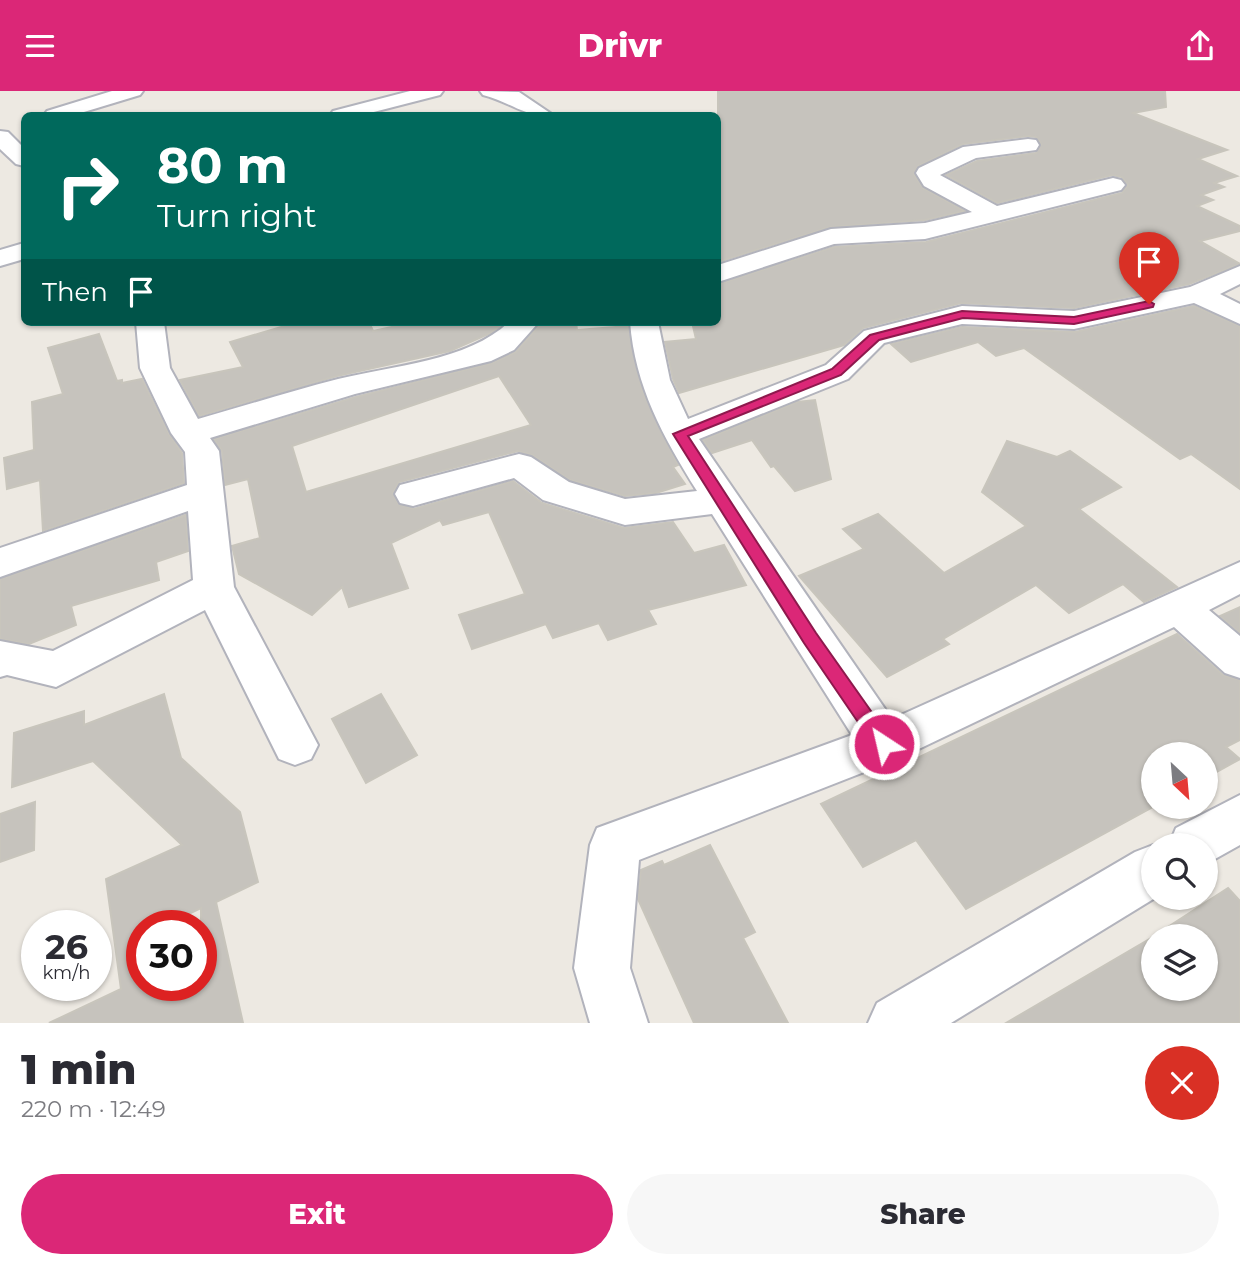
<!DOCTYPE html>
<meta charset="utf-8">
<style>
body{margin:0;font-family:Montserrat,sans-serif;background:#f7f7f7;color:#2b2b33;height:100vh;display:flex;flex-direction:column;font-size:26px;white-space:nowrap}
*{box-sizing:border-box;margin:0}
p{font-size:23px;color:#7c7c81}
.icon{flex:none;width:38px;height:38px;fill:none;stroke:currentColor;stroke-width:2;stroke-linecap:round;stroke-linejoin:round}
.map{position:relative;height:932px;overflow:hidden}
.side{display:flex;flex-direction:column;background:#fff;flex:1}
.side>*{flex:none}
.banner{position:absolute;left:21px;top:21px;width:700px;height:214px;border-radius:10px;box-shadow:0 2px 5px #0004;background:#00695c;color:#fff;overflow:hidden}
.needle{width:46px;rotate:154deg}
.fabs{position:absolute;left:1141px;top:651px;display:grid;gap:14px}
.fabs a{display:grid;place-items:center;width:77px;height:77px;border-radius:50%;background:#fff;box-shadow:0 2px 5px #0004;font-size:35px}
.speed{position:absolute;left:21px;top:819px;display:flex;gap:14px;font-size:35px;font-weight:700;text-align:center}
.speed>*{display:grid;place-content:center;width:91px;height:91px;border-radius:50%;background:#fff;box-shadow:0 2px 5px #0004;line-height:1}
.speed small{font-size:18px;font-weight:400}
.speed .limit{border:10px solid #d22;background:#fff;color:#111}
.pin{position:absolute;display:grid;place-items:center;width:60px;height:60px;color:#fff;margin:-72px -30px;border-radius:50% 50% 50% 0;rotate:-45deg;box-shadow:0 0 7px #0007}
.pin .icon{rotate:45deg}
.me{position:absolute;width:77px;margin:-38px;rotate:325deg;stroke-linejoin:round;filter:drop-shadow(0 0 5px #0008)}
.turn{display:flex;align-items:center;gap:24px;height:147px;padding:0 21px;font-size:32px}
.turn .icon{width:91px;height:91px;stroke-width:2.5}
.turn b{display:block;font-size:49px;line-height:60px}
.then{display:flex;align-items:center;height:66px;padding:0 21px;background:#0003;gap:14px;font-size:26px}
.round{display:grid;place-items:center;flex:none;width:74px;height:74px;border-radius:37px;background:#f7f7f7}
.head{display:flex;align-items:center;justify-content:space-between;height:119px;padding:0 21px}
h1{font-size:42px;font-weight:800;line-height:52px}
.button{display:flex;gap:14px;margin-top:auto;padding:14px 21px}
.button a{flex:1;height:80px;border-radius:42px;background:#db2777;color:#fff;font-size:28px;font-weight:800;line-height:80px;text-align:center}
.button a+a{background:#f7f7f7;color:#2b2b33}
header{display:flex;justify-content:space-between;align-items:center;height:91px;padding:0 21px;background:#db2777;color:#fff;font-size:32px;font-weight:800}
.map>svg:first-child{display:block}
.building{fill:#c6c3bd;stroke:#c8c5bc;stroke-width:2;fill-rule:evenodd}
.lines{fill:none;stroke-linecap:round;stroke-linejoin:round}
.street-casing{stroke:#b2b3bc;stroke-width:4}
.street{fill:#fff;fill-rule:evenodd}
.route{fill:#db2777;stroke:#8e194d;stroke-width:2}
</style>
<header><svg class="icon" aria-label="menu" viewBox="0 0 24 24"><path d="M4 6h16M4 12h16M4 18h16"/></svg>Drivr<svg class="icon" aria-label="share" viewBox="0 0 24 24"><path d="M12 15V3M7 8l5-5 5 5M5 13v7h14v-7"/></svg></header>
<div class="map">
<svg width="1240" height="932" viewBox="0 0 1240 932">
<rect width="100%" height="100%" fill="#ede9e2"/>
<!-- building -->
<g class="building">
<polygon points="718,0 1165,0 1166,16 1133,22 1227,59 1198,68 1237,85 1214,92 1224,96 1201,104 1213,109 1197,115 1240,135 1240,140 1200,150 1240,173 1189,193 1074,217 961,212 863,237 844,254 679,302 673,288 665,251 696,248 692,231 718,231 718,193 834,156 926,151 1122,102 1128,94 1122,86 1112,84 997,112 946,84 977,70 1036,62 1041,53 1036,46 1028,45 963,53 918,75 914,83 923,97 965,120 925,129 830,136 718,171"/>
<polygon points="1194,215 1240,235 1240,398 1191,363 1180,368 1024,257 996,265 978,251 911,271 891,253 962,236 1075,241"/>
<polygon points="298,231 369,231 373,240 415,231 505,231 491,242 450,260 337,285 199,325 180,289 243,276 230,251"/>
<path d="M542,231h34l1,8 51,-4 14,64 36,75 -5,2 12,17 -29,9 -31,3 -55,-16 -38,-25 -14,-4 -119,31 -6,11 5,11 16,5 99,-28 29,22 82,25 49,-6 21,31 30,-8 22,40 -98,25 8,14 -48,16 -9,-17 -46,15 -7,-14 -74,25 -13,-34 66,-21 -36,-82 -46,13 -3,-5 -49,23 17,45 -59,19 -7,-20 -30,28 -73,-41 -7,-28 28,-8 -12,-59 -23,6 -3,-34 -8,-12 142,-42 136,-34 24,-11zM499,285l32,49 -225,67 -14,-46z"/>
<polygon points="99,243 117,290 122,289 122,292 142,288 169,343 182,362 184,392 43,440 40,389 7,398 4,367 34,359 32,311 63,303 48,257"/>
<polygon points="815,309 831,388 795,400 774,375 771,376 752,349 712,362 703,349 797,311"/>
<polygon points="1007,350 1057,366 1070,360 1121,396 1079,418 1177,496 1144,511 1123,493 1069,522 1036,494 943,548 949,553 887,586 799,485 864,458 843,438 878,423 944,482 1026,435 982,401"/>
<polygon points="186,424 188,460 156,471 159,489 71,515 76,534 29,553 0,548 0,488"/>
<polygon points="1240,516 1240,542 1220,525"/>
<polygon points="1177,543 1223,584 1240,589 1240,649 1226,656 1240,668 1213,683 1206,676 1206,663 1153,663 1153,716 966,818 916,749 863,776 821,713"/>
<path d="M164,603l17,64 59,54 18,70 -42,20 27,121h-194l72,-34 -15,-110 76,-34 -89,-84 -81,26 2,-54 70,-22v14zM201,817v77h-59v-59h21z"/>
<polygon points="381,603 417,664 366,692 332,628"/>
<polygon points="35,711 34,759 0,771 0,723"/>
<polygon points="710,754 755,841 743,847 788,932 694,932 638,808 641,779 662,770 664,774"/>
<polygon points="1228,797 1240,810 1240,932 1006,932 1153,846 1153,898 1206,898 1206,845 1154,845"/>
</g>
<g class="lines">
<defs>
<g id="street">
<polygon points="112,0 143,0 140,4 74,24 44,24 47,20"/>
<polygon points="410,0 443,0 440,4 362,24 330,24 333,20"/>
<path d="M480,0l39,1 34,23c-28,3 -42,-13 -70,-20z"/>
<polygon points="0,40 8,41 24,57 24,75 16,73 0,58"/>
<polygon points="1028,48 1036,49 1039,54 1036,59 976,67 940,84 997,115 1113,87 1121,89 1125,94 1121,99 925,148 834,153 718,191 718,174 831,138 925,132 972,121 924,95 916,82 919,77 963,56"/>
<polygon points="24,152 24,168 0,175 0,159"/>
<path d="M1240,175v18l-20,10 20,10v20l-46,-21 -120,26 -112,-5 -78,19 -36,36 -149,60 193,280 348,-157v32l-31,16 31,26v42l-15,-5 -51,-46 -274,131 -261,102 -9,108 18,55h-58l-16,-55 16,-123 7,-17 255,-93 -140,-221 -87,11 -82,-25 -29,-22 -101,28 -13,-3 -5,-9 5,-9 119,-31 12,3 38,25 56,17 72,-8c-34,-54 -62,-105 -67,-169h28l12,58 18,39 138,-54 38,-34 98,-25 112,5 116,-24z"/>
<path d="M136,231h28l6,46 28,51c46,-13 93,-28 140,-40 53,-13 130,-18 171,-57h30l-25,28 -23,11 -136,33 -145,44 9,13 15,136 84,158 -7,14 -16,6 -16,-6 -74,-149 -149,77 -49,-12 -7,2v-36l53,10 140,-71 -5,-69 -188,66v-29l187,-63 -2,-33 -14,-19 -31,-65z"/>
<polygon points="1240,704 1240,754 1206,773 1206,754 1169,754 1176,737"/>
<polygon points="1153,754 1155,807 951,932 868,932 877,912 1135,761"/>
</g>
</defs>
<!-- street casing -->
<use href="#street" class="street-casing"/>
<!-- street -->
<use href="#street" class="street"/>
</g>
<!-- route -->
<polygon class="route" points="1149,210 1154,213 1153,216 1074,233 963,227 879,249 841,284 688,345 816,542 890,647 893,653 890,659 884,661 877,659 804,552 673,343 832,278 870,244 962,220 1074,226"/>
</svg>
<div class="fabs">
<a><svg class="needle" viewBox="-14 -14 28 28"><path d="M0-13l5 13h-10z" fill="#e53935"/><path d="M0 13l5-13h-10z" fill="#7c7c81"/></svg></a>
<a><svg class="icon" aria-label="search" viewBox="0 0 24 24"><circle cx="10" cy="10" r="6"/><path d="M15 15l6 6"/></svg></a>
<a><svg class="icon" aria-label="layers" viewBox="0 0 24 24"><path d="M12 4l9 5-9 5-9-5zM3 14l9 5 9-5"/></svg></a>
</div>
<div class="speed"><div>26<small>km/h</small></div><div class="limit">30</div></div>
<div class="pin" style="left:1149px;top:213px;background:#d93025"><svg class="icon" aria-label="arrive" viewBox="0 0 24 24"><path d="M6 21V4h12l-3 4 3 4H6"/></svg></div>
<svg class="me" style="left:884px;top:653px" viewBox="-20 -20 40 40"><circle r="17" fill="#db2777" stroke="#fff" stroke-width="3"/><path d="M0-11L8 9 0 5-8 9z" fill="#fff"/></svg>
<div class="banner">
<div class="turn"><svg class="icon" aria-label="right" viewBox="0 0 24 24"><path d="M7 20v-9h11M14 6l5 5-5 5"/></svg><div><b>80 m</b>Turn right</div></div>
<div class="then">Then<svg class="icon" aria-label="arrive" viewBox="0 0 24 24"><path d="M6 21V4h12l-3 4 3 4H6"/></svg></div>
</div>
</div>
<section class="side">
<div class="head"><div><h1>1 min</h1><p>220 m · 12:49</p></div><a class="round" style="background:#d93025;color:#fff"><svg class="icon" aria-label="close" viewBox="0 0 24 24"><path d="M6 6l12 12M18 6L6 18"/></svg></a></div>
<div class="button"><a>Exit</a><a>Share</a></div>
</section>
